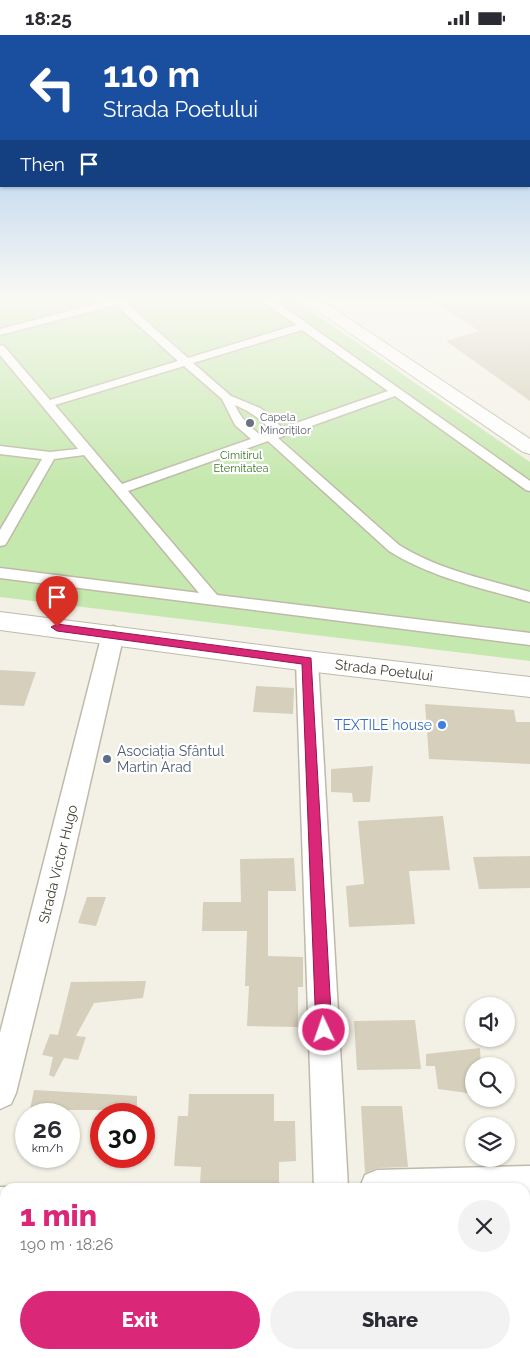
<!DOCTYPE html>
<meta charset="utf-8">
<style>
body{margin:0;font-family:Raleway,sans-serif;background:#f2f2f3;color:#2b2b33;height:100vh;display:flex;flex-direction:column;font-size:19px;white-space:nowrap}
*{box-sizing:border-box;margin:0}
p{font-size:16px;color:#7c7c81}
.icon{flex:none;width:28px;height:28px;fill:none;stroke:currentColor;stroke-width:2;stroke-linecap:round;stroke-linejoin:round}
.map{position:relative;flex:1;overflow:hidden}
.side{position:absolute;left:0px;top:1148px;width:530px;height:176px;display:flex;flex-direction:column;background:#fff;border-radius:15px 15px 0 0;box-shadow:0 1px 4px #0004}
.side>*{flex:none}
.guide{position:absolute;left:0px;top:0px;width:530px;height:152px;box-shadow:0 1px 4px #0004;background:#1a4fa0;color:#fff;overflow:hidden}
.fabs{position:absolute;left:465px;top:962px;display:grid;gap:10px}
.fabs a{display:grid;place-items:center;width:50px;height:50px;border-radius:50%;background:#fff;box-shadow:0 1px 4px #0004;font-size:25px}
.speed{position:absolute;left:15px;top:1068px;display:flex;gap:10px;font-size:25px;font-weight:700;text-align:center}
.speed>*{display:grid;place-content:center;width:65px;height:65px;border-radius:50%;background:#fff;box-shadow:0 1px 4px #0004;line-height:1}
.speed small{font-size:12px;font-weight:400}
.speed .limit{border:8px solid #d22;background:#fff;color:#111}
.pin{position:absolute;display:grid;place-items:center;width:42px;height:42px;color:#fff;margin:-51px -21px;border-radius:50% 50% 50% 0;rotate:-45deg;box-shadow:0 0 5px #0007}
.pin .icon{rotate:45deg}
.me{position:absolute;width:55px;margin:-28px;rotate:357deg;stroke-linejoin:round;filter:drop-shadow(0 0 4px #0008)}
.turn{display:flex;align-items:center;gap:18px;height:105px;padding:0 20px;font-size:22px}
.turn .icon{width:65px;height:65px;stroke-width:2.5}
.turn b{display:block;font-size:35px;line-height:42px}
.then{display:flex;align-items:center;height:48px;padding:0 20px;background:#0003;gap:10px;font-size:19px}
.round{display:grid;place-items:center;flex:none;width:52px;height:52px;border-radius:26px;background:#f2f2f3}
.headline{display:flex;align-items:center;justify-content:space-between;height:85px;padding:0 20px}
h1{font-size:30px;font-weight:800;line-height:38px;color:#db2777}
.button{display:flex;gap:10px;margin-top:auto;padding:10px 20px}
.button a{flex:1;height:58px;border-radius:30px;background:#db2777;color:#fff;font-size:20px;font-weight:800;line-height:58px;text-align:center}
.button a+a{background:#f2f2f3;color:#2b2b33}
.status{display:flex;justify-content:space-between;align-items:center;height:35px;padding:0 25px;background:#fff;direction:ltr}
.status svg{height:14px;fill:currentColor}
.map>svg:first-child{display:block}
.green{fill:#c5e8ae}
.building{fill:#d5cfbb}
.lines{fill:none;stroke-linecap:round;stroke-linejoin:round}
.pedestrian-casing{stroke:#bfbaa8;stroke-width:3}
.minor-casing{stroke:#bfbaa8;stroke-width:3}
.tertiary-casing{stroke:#bfbaa8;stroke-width:2}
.pedestrian{fill:#fff;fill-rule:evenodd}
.minor{fill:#fff;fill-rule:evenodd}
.tertiary{fill:#fff;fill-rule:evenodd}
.route{fill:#db2777;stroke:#8e194d}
.worship-dot{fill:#6b7280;stroke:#fff;stroke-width:2}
.shop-dot{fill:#3f7fe0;stroke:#fff;stroke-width:2}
.service-dot{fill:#5c6f8a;stroke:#fff;stroke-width:2}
.labels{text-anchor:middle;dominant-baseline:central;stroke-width:4.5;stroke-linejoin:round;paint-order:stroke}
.far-worship-label{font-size:11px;fill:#5b616d;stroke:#fff;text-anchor:start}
.far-park-label{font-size:11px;fill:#3a7828;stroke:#fff}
.street-label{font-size:14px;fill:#464235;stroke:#fff}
.shop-label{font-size:14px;fill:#366cbe;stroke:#fff;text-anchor:end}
.service-label{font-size:14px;fill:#4e5e75;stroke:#fff;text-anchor:start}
</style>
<div class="status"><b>18:25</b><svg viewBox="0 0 49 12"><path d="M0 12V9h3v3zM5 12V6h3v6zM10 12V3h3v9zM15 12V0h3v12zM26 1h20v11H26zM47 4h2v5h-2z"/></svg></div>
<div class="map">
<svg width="530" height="1323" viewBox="0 0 530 1323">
<rect width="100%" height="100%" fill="#f3f1e6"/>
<!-- green -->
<polygon class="green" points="0,263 292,263 530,427 530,626 0,562"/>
<!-- building -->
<g class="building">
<polygon points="429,263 530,263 530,366 446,306 479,296"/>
<polygon points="0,635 36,637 24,671 0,670"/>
<polygon points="256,651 294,653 293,679 253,677"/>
<polygon points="425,669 514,675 516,687 530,687 530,729 429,724"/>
<polygon points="373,731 370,767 353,767 352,758 331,757 331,734"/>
<polygon points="443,781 450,835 409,836 415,889 349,892 346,851 364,849 358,786"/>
<polygon points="530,821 530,853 479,854 473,822"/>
<polygon points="294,823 296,856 268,856 268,921 303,922 303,952 298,952 298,992 247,991 249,951 245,951 247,896 202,896 203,867 241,867 240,824"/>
<polygon points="87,862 106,862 96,891 78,888"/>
<polygon points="146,946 143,963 94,968 76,1001 86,1002 78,1025 64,1023 54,1042 49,1040 53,1022 42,1020 50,999 58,1000 71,947"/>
<polygon points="415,985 421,1034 357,1035 354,986"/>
<polygon points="480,1013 481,1031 474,1031 474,1059 438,1054 435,1031 426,1031 426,1019"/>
<polygon points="34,1055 137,1061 137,1075 68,1075 68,1079 29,1079"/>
<polygon points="189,1059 274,1059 274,1086 295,1086 296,1126 279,1127 279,1150 200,1150 201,1132 174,1131 178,1081 188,1081"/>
<polygon points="361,1071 402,1071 408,1132 377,1133 365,1138"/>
</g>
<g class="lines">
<defs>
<path id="pedestrian" d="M109,263h21l-1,3 -4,1 63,56 108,-33 -37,-27h12l259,183v10l-4,-1 -131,-94 -117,42 121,107c40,25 86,34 131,47v10c-48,-14 -98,-24 -141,-51l-121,-110 -140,50 89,104 313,38v12l-530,-67v-10l199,25 -115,-138 -30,4 -47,83 -2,3 -5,1v-16l42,-71 -42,-5v-8l50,6 28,-3 -78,-94v-10l4,1 46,54 128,-39 -62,-56 -116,30v-6l111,-29zM302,295l86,61 -106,37 -12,-13 -10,-7 -29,-12 -38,-33zM184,331l38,33 13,26 16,14 -129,45 -67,-79zM235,370c16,7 26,14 38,27l-11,4c-12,-9 -21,-17 -27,-31z"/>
<g id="minor">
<polygon points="113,591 120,594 124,599 65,858 16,1058 11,1069 0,1074 0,998 102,599 106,594"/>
<polygon points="307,618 315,620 318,626 348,1152 314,1152 296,626 299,620"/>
<polygon points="530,1131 530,1165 525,1165 525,1152 360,1152 365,1140 377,1135"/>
<polygon points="0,1152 7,1152 5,1152 5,1186 0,1186"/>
</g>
<g id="tertiary">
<polygon points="299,263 318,263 530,404 530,419 523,417"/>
<polygon points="0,577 307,616 530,642 530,662 307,636 0,595"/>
</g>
</defs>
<!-- pedestrian casing -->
<use href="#pedestrian" class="pedestrian-casing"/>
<!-- minor casing -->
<use href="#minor" class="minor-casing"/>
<!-- tertiary casing -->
<use href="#tertiary" class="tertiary-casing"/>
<!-- pedestrian -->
<use href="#pedestrian" class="pedestrian"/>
<!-- minor -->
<use href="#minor" class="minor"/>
<!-- tertiary -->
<use href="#tertiary" class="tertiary"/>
</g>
<!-- sky -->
<linearGradient id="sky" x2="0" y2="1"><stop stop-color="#8bbaec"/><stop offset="0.59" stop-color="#faf9f4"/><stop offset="1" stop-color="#faf9f4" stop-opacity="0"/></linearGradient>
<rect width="530" height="448" fill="url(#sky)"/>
<!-- route -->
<polygon class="route" points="57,589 311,623 332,995 330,1001 324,1003 319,1001 316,995 302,629 57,596 51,592"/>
<!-- markers -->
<circle class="worship-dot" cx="250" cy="388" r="5"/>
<circle class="shop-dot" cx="442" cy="690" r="5"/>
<circle class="service-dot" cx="107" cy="724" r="5"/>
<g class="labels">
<!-- far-worship labels -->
<g class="far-worship-label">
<text x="260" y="382">Capela<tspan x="260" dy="13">Minoriților</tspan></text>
</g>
<!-- far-park labels -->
<g class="far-park-label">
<text x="241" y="420">Cimitirul<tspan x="241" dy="13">Eternitatea</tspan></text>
</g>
<!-- street labels -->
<g class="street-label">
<text transform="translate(384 635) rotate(7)">Strada Poetului</text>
<text transform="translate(58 829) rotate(-76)">Strada Victor Hugo</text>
</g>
<!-- shop labels -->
<g class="shop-label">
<text x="432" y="690">TEXTILE house</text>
</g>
<!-- service labels -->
<g class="service-label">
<text x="117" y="716">Asociația Sfântul<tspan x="117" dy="16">Martin Arad</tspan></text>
</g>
</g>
</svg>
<div class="fabs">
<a><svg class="icon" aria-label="sound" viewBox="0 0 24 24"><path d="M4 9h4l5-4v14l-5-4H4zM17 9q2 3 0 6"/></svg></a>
<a><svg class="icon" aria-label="search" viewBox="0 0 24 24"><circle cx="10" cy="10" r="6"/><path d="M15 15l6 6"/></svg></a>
<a><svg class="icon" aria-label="layers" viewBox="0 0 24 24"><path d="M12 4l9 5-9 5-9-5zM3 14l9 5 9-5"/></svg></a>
</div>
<div class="speed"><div>26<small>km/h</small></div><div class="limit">30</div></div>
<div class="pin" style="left:57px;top:592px;background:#d93025"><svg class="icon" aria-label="arrive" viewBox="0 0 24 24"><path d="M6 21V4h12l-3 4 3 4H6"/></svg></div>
<svg class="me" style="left:324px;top:995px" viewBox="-20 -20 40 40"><circle r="17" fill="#db2777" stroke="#fff" stroke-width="3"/><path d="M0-11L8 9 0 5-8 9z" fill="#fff"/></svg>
<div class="guide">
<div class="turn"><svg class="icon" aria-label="left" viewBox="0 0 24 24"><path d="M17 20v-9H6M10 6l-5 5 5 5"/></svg><div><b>110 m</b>Strada Poetului</div></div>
<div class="then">Then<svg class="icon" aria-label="arrive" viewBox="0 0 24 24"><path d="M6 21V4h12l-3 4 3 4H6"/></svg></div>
</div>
<section class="side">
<div class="headline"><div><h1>1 min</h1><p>190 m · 18:26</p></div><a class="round"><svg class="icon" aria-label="close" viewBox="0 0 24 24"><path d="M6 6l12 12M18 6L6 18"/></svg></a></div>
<div class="button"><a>Exit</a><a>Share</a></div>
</section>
</div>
